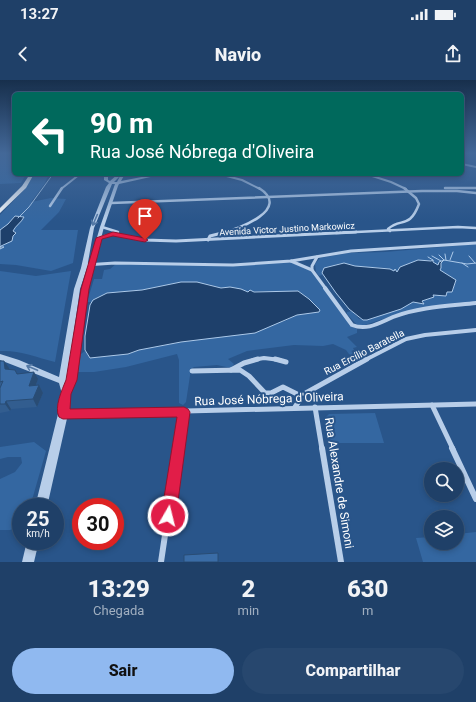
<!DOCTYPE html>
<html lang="pt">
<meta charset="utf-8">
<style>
body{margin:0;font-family:Roboto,sans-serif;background:#27476e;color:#f1f3f6;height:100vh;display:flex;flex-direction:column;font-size:15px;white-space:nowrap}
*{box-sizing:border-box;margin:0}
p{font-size:13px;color:#a1afc0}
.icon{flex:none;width:22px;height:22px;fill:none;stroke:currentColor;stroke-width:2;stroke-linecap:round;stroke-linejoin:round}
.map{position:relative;height:482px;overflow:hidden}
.side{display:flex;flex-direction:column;background:#1f4068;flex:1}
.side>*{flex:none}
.guide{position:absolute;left:12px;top:12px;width:452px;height:84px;border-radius:6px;box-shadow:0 2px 6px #0003,0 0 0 1px #3c597c;background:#00695c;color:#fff;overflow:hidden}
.controls{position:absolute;left:424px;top:382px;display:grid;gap:8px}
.controls a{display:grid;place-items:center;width:40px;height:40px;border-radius:50%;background:#1f4068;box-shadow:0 2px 6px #0003,0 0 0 1px #3c597c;font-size:20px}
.speed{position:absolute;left:12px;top:418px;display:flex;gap:8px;font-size:20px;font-weight:700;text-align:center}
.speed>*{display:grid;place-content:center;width:52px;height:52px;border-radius:50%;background:#1f4068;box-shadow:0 2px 6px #0003,0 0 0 1px #3c597c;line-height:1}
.speed small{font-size:10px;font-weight:400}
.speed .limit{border:6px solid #d22;background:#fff;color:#111}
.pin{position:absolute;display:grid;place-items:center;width:34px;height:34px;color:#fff;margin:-41px -17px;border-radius:50% 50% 50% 0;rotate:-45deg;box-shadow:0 0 4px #0007}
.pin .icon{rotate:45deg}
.me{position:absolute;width:44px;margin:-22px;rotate:8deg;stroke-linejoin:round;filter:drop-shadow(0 0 3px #0008)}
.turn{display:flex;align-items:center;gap:14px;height:84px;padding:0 12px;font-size:18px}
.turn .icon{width:52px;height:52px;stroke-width:2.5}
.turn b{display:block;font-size:28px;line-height:34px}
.eta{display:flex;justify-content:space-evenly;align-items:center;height:68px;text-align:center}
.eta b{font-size:24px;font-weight:800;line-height:28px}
.button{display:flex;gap:8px;margin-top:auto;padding:8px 12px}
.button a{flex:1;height:46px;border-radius:24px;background:#90b9f0;color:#111;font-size:16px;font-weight:800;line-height:46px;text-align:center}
.button a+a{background:#27476e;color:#f1f3f6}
.status{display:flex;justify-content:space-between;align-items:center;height:28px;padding:0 20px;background:#1f4068;direction:ltr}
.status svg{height:11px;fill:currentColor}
header{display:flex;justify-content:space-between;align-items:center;height:52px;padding:0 12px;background:#1f4068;font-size:18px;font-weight:800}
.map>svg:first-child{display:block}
.green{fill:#3467a1}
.water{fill:#1e406b;stroke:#acc9e9}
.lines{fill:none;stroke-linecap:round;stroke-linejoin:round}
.stream{stroke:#acc9e9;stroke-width:1}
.minor-far5{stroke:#b8cee9;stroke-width:2}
.minor-far4{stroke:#b8cee9;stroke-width:2.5}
.minor-far3{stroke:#b8cee9;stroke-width:3}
.minor-far2{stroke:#b8cee9;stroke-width:4}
.minor-far1{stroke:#b8cee9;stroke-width:5}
.minor{stroke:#b8cee9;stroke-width:6}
.tertiary{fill:#b8cee9;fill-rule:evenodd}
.primary{fill:#fafcfe;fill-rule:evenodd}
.wall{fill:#325d8f}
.shaded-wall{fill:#294c74}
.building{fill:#3a6ca6;stroke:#294c74}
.oneway{stroke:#5479a6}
.route{fill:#e11d48;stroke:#92132f}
.labels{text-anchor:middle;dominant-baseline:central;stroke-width:4;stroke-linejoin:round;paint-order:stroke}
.far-street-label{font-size:9px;fill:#fff;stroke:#29558a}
.street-label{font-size:10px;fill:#fff;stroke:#29558a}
.near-street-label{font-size:12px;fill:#fff;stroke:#29558a}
</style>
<div class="status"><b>13:27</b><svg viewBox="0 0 49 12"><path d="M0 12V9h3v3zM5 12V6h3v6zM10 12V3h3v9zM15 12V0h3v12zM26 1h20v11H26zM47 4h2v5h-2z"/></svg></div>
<header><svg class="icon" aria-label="back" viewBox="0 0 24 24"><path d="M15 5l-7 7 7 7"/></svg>Navio<svg class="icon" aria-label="share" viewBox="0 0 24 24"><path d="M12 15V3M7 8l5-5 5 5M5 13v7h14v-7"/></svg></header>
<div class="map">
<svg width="476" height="482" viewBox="0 0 476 482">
<rect width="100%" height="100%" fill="#29558a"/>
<!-- green -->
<g class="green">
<polygon points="0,73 14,73 14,94 26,94 21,103 0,104"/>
<polygon points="34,94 49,94 45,103 31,122 51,118 66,119 59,132 41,150 78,150 73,183 51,191 16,185 0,184 0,135 25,109"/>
<path d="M476,164v58l-75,11 -36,12h-8l-10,-11v-2l5,-1 7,8 8,1 46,-19 9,2v-2l10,-3 1,-3 13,1 1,-5h5l4,-9c-5,-5 -11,-7 -16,-12l1,-2 -1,-5 3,-2 -4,1 -1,3 -6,-3 1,-1v-1h-15l-18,7 -3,5 -2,-2 -1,1 -7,-3 -32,-2 -14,-3 -17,5 -2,7 -3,1 -3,-4 -1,-8 5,-6 28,-5 37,-1z"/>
<polygon points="288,182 294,183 312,191 346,237 349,245 357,249 357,253 347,257 357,267 353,268 354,270 351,271 360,276 358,280 349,274 346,270 333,264 323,266 294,265 247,271 228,279 234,284 231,288 217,285 194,287 191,289 186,322 183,325 179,323 179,280 177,274 126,287 94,292 78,292 81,274 85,271 90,278 128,274 139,270 199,259 285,241 297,235 319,232 315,224 298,211 252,211 248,212 231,208 221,208 208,204 181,202 142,210 107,213 92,222 87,222 94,199 102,199 104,190 110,189 116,184 216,185"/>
<path d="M0,191l36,5 35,-5 -16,91c-19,-5 -36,-12 -55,-11z"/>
<polygon points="375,333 384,363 331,363 326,337 329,334"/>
<polygon points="34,362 46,371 30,427 21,427 21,446 10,450 0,450 0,399 15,392 22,383 21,377 8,377 0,379 0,367"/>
<polygon points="476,452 476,482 423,482 416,458 431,457 431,463 457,463 457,454"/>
</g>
<!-- water -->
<g class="water">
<path d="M15,136l9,1c-3,6 -8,8 -11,14l3,2 -3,3 -1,5 -11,5 -1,1h4l-4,2v-19l8,-6z"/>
<polygon points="418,180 431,181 433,180 433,182 438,185 439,182 444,180 441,183 441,188 440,190 456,200 452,212 447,212 446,216 433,215 434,217 422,221 424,224 413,222 401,229 367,240 363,240 349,229 336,213 322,193 324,188 344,183 355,186 390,189 394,191 395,189 397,192 400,187"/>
<polygon points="181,202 197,202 221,208 230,207 241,209 248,212 250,210 254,212 298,211 309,219 320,230 319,232 297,235 255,253 181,262 139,270 128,274 90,278 85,270 85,256 90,225 93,220 107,213 142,210"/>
</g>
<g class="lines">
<!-- stream -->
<g class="stream">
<polyline points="18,138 29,127 53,94"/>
<polyline points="445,174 446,180"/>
<polyline points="439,175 444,180"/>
<polyline points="432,176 441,181"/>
<polyline points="469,176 475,183"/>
<polyline points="428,177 433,180"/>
<polyline points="444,180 467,184 476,183"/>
<polyline points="450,180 453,172"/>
<polyline points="462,183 468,187"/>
</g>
<!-- minor-far5 -->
<g class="minor-far5">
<polyline points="219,94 242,100 260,109"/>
<polyline points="366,94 391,102 406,109"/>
<polyline points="445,108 476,108"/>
<polyline points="61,109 80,94"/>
</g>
<!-- minor-far4 -->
<g class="minor-far4">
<polyline points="445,108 476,108"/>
<polyline points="111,123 422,111 457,111 476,113"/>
<polyline points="50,126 62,108"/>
<polyline points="102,147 118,152"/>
<path d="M390,151l-2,-2c13,-12 21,1 31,-25l-3,-6 -12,-10"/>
<path d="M222,153c17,-4 70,-24 37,-45"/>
<polyline points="336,153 458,147 476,148"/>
</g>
<!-- minor-far3 -->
<g class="minor-far3">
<polyline points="99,158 113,154 145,160 176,161 356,152"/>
<polyline points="208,160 210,156 226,152"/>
<polyline points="291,181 312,190 326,209"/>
<polyline points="85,185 115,183 233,185 291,181 351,171 476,163"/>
<polyline points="312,190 312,186 317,177"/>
</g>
<!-- minor-far2 -->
<g class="minor-far2">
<path d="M325,208l27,37c15,6 27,-2 41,-8 26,-10 55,-11 83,-14"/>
<polyline points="253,280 264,278 280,280"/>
<polyline points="365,280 406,259 425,255 476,250"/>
</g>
<!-- minor-far1 -->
<g class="minor-far1">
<polyline points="275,279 286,282"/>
<polyline points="231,290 244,283 258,279"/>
<polyline points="192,291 240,290 249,296 265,313 271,313 283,307 301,316"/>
<polyline points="432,325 453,369"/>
<polyline points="295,327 304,314 367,279"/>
<polyline points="315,327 322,369"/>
<polyline points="64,334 476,324"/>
<polyline points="178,369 184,332"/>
</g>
<!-- minor -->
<g class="minor">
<polyline points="322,368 341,482"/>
<polyline points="452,368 476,419"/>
<polyline points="161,482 178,368"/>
</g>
<!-- tertiary -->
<g class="tertiary">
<polygon points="462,83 476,86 476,88 462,85"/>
<path d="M104,94h4v6l2,1 8,-7h7l-4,7 36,-7h7l-45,10 -1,2 -14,41 -16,62 -13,91 -5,14 -2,20 -21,93h-12l23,-93 4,-20 -3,-11 -59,-23v-6l19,6 40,17 15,-88 7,-21 9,-40 16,-41 3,-4 -5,-3zM120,96l-3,6h-3zM112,104h3l-15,43 -18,62 -12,70 10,-70 7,-21 7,-40z"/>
<polygon points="27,461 39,461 34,482 22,482"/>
</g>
<!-- primary -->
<polygon class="primary" points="30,94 34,94 26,108 0,133 0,128 22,106"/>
</g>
<!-- wall -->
<polygon class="wall" points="0,281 9,288 9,289 17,294 38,299 36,305 39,305 43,313 37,327 11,329 10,331 0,333"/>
<!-- shaded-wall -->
<g class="shaded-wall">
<polygon points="4,281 9,288 9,297 5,289"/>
<polygon points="34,292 38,299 33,313 29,306"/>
<polygon points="39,305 43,313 37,327 33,319"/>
<polygon points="6,321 11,329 10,331 5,324"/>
</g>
<!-- building -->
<g class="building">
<polygon points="0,281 4,281 5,289 15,290 17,294 34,292 29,306 39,305 33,319 6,321 5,324 0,324 0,308 3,301 0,302"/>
<polygon points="218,473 218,482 184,482 184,475"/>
</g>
<!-- one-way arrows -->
<defs><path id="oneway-shaft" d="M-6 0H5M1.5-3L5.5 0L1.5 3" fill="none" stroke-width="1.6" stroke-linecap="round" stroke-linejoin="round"/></defs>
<g class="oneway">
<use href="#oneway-shaft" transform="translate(95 140) rotate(113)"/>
<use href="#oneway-shaft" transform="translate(32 288) rotate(-157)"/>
</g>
<!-- sky -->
<linearGradient id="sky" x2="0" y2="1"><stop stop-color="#172f4c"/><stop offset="0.52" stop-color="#436898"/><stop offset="1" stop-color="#436898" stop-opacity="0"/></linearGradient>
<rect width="476" height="141" fill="url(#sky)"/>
<!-- route -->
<path class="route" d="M113,152l32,6 3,2 -3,2 -32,-6 -11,3 -13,50 -12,91 -6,14 -1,15 114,-2 4,2 2,3 -14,104 -2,5 -6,3 -5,-3 -2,-5 16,-99 -114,2 -4,-2c-5,-10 3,-27 7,-37l15,-91 15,-51z"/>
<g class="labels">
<!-- far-street labels -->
<g class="far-street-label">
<text transform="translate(287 149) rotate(-3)">Avenida Victor Justino Markowicz</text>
</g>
<!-- street labels -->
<g class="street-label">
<text transform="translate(364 272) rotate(-27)">Rua Ercílio Baratella</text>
</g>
<!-- near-street labels -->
<g class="near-street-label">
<text transform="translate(269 319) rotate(-2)">Rua José Nóbrega d'Oliveira</text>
<text transform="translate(339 403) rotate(81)">Rua Alexandre de Simoni</text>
</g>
</g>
</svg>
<div class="controls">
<a><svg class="icon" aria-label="search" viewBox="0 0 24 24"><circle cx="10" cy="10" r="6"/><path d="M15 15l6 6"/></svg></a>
<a><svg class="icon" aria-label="layers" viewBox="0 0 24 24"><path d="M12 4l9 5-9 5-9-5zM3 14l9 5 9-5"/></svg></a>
</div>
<div class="speed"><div>25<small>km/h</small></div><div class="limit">30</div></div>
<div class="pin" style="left:145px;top:160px;background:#d93025"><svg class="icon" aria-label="arrive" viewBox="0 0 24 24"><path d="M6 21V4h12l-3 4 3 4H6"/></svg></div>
<svg class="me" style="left:168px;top:436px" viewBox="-20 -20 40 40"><circle r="17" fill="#e11d48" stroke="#fff" stroke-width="3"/><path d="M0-11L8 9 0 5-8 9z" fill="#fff"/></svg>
<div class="guide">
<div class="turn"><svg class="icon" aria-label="left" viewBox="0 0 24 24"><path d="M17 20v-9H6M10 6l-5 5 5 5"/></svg><div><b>90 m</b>Rua José Nóbrega d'Oliveira</div></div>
</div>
</div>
<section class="side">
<div class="eta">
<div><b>13:29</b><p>Chegada</p></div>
<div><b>2</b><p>min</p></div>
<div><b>630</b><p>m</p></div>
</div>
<div class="button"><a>Sair</a><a>Compartilhar</a></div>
</section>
